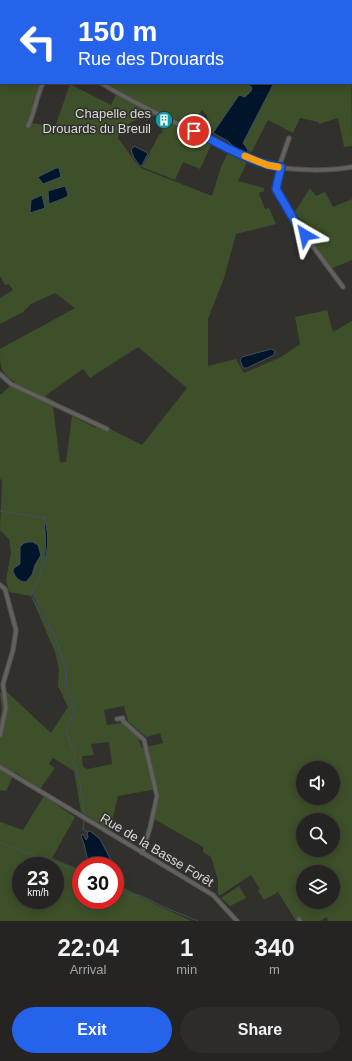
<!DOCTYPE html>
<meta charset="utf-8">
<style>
body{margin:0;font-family:Helvetica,sans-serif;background:#2d2c2a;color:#f1f3f6;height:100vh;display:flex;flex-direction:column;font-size:15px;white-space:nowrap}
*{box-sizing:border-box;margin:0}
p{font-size:13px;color:#a3a4a5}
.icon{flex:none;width:22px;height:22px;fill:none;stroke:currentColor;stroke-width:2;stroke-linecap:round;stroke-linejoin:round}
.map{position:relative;height:921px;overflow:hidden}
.panel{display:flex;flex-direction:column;background:#252422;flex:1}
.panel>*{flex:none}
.hud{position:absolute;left:0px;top:0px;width:352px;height:84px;box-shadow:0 2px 10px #0003,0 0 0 1px #424140;background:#2563eb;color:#fff;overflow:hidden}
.buttons{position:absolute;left:296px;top:761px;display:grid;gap:8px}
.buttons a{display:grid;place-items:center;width:44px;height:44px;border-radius:50%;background:#252422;box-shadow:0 2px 10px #0003,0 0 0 1px #424140;font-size:20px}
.speed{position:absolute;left:12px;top:857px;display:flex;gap:8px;font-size:20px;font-weight:700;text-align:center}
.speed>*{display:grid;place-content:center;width:52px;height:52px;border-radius:50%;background:#252422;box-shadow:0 2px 10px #0003,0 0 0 1px #424140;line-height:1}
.speed small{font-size:10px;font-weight:400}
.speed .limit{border:6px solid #d22;background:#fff;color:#111}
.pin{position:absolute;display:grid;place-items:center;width:34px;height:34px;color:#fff;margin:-17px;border:2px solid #fff;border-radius:50%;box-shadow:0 1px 4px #0007}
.me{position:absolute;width:44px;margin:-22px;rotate:324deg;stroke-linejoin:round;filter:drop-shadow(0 0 3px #0008)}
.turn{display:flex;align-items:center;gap:14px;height:84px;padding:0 12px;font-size:18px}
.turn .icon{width:52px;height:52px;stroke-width:2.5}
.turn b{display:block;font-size:28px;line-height:34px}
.eta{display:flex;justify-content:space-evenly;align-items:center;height:68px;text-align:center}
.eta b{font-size:24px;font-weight:600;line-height:28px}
.action{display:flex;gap:8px;margin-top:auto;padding:8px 12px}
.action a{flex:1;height:46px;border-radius:24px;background:#2563eb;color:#fff;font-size:16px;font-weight:600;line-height:46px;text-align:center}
.action a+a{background:#2d2c2a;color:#f1f3f6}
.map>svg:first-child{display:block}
.green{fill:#3d5029;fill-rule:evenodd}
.water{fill:#00152a;stroke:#41505e}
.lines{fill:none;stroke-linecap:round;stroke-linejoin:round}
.stream{stroke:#41505e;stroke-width:1}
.minor-casing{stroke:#4e4e4c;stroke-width:5.5}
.minor{stroke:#62615e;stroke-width:3.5}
.route-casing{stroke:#184099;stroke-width:10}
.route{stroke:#2563eb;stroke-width:7}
.slow{stroke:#f59e0b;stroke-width:7}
.labels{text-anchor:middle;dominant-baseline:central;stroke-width:3;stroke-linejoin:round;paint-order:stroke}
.poi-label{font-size:13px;fill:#d8d8d6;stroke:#31302d;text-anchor:end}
.street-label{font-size:13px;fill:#d8d8d6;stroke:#31302d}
</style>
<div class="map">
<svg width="352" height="921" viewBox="0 0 352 921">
<rect width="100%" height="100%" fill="#31302d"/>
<!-- green -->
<g class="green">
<polygon points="55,0 285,0 286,1 56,1"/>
<path d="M0,9l1,74h40l-8,19 -3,20 2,1 23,4 15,-43 41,21 7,-14 -12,-8h142l4,4 -1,4 -6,6 -6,-2 -26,38h-4l-2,-17 -5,-6 -7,12 -6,4 -28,-14 -2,4 -16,-1 -9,6 -13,7 -3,10 18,25 5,5 71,28 9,-29 8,-16 19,9 -10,21 26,7v3l-5,2 6,16 4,-1 7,16 -40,10 -12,44 -16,41v47l28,-7 8,14 37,-16 19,-13 -5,-27 32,-7 6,22 19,-11v600h-24l-1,-4 -7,4h-24l-18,-29 -14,8 -6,-9 2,-2 -9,-14 -32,21 -1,-2v-14l-7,-23 -8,-5v-5l-49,-28 3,-16v-14l-39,7 -8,34 -29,-18 -7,-41 -21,-13 -4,6 6,4 -15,21 -25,-17 -9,19 -6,-1v-71l2,-9 -2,-17 7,-1 44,41 17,-26 -10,-21 1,-17 -4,-17 -24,-56 -22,-4 -3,-12 5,-27 -2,-14 -9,-9 2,-50 -2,-1v-84l15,-13c-15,-9 -15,-16 -15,-33l75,-41 -20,-15 -24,11 -8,8 -23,12v-26l13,-8 -4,-6 -4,1 -5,-9zM138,347l49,41 -45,57 -44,-22 -2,5 -24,-12 -6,46h-6l-7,-55 1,-6 -9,-5 38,-27 7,9zM124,706l4,15 18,16 14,-4 3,10 -21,5 -4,-11 -16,-14 -15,2 -3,-15zM109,742l3,22 -24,5 -5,-2 -1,-11 12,-1 -3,-11zM303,768h30v30h-30zM303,820h30v30h-30zM303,872h30v30h-30z"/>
<polygon points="351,15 352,146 344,147 338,118 319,124 318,122 300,118 293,133 268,120 251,153 243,143 274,83 351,83"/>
<polygon points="168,120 212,143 200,169 183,162 175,180 142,167 159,135 163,132 162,130"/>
<polygon points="310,188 316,196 325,192 333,207 352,199 352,260 328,270 291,219 296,218 294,213"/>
<path d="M44,796l31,21 -23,41 29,12v30h34v-17l48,25 29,13h-192v-99l23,8zM21,866h34v34h-34z"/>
<polygon points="239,886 246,898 230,906 221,898"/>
</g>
<!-- water -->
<g class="water">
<polygon points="248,83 274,83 243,143 248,150 247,155 236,149 228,141 213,133 239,95 245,97 251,91 252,88"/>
<polygon points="134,146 148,153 141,167 134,158 131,150"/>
<polygon points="56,168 59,168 61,177 43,184 38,177"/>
<polygon points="65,186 68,194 67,197 49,204 48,191"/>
<polygon points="42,195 45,208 30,213 31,200"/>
<polygon points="271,349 275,351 274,355 247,368 243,368 240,360 242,357"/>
<path d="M44,518c9,25 0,52 -12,75l24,45 3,11 7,17 1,21 8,23 -9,22 7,17 -7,-18 8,-21 -8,-24v-17l-10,-30 -25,-45c16,-30 16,-44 13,-76z"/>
<path d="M28,542h5l5,3 3,10 -6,10 -3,10 -6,7c-7,0 -11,-5 -13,-11l1,-3 6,-4v-17l4,-4z"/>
<polygon points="90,831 100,839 114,866 89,866 84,844 81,836 83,834 86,840 88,837 87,832"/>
</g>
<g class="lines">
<!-- stream -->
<g class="stream">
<polyline points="0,511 45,518"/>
<polyline points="73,748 76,754 73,762 78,773 85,816"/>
<polyline points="84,821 83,829 87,832"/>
<polyline points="0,843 81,872"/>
<polyline points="117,881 120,888 127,895 140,895 166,908 198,921"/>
</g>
<defs>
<g id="minor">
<polyline points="54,0 54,1"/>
<polyline points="317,0 318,1"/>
<polyline points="351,12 352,12"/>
<path d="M101,83c35,22 74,39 111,57 19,9 40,22 61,26 21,5 58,5 79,1"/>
<path d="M28,126c7,-14 8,-29 15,-43"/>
<polyline points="279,167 289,138"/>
<polyline points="281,167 276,185 279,195 297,225 343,287"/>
<polyline points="0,374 11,384 107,429"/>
<polyline points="0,585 5,589 16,630 13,650 3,684 6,708 0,735"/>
<polyline points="117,719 123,718 123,721 144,740 157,796 150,828 142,853"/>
<polyline points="0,767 213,895 237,921"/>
<polyline points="299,919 300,921"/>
</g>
</defs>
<!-- minor casing -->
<use href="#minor" class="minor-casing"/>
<!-- minor -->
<use href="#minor" class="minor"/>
</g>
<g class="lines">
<defs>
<path id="route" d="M194,131c24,12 61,34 87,36l-5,22 21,36 8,10"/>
</defs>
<!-- route casing -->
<use href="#route" class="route-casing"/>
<!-- route -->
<use href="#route" class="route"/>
<!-- slow -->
<polyline class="slow" points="245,156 267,165 278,167"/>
</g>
<!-- icons -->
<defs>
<symbol id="building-disc" viewBox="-11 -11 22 22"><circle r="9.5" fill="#0f9aa8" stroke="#31302d"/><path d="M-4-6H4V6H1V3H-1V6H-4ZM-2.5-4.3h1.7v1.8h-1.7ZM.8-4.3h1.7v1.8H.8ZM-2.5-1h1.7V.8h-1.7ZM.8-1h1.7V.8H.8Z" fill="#fff"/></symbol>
</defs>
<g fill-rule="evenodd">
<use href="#building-disc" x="154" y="110" width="20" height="20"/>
</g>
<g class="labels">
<!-- poi labels -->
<g class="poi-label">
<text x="151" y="113">Chapelle des<tspan x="151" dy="15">Drouards du Breuil</tspan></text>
</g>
<!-- street labels -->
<g class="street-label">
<text transform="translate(157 850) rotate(31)">Rue de la Basse Forêt</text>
</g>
</g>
</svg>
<div class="buttons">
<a><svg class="icon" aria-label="sound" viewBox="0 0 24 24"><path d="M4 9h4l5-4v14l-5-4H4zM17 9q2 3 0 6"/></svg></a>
<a><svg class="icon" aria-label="search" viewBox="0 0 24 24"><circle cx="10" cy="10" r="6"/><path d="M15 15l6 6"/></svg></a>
<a><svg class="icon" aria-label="layers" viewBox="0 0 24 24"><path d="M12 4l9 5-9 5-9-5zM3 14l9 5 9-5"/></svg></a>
</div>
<div class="speed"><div>23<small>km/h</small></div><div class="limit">30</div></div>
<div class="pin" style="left:194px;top:131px;background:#d93025"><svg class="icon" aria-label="arrive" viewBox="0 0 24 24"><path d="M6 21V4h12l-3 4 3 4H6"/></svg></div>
<svg class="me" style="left:305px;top:235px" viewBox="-20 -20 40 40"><path d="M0-17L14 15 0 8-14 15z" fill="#2563eb" stroke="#fff" stroke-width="4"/></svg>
<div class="hud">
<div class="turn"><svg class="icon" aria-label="left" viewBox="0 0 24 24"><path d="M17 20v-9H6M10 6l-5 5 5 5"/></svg><div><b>150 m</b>Rue des Drouards</div></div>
</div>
</div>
<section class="panel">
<div class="eta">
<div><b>22:04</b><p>Arrival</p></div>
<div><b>1</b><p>min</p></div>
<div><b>340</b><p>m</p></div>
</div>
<div class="action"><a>Exit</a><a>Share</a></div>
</section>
